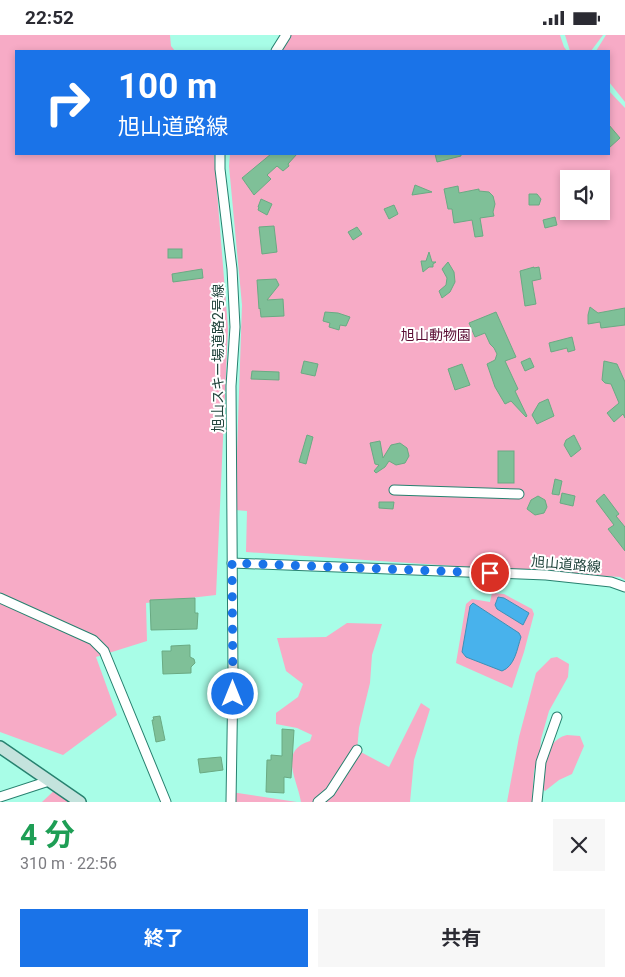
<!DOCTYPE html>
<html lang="ja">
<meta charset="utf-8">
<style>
body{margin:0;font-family:Roboto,"Noto Sans JP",sans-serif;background:#f7f7f7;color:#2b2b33;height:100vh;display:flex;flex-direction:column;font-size:19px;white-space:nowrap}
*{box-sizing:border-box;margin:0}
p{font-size:16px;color:#7c7c81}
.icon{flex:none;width:28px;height:28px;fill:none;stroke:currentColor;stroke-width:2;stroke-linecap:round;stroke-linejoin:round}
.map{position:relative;height:767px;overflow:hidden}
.side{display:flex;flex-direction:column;background:#fff;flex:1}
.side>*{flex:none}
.hud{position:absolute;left:15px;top:15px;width:595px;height:105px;border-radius:0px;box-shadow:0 2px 8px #0003;background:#1a73e8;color:#fff;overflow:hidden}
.tools{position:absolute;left:560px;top:135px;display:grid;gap:10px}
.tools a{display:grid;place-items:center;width:50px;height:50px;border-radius:0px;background:#fff;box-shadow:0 2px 8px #0003;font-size:25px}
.pin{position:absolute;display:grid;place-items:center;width:42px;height:42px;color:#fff;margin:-21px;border:2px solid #fff;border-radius:50%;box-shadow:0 1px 5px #0007}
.me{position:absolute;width:55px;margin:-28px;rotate:0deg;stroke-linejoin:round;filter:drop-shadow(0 0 4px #0008)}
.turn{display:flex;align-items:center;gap:18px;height:105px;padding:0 20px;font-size:22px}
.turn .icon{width:65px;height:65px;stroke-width:2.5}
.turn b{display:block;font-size:35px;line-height:42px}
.round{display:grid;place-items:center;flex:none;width:52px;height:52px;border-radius:0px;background:#f7f7f7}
.head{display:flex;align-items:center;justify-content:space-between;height:85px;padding:0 20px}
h1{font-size:30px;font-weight:700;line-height:38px;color:#1e9e55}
.button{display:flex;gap:10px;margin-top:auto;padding:10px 20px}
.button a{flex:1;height:58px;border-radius:0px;background:#1a73e8;color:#fff;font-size:20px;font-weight:700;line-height:58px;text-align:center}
.button a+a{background:#f7f7f7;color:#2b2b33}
.status{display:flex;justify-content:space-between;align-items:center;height:35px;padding:0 25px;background:#fff;direction:ltr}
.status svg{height:14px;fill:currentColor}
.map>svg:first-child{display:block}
.green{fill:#f7abc6;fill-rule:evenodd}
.water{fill:#48b2ec;stroke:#3c91b7}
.building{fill:#7fc098;stroke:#6aaa83}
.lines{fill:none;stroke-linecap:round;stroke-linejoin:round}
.street-casing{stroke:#27816f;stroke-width:11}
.secondary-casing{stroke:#27816f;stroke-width:14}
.street{stroke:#fff;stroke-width:9}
.secondary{stroke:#c4e3dd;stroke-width:11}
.route{stroke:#1a73e8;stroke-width:9;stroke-dasharray:0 16.2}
.labels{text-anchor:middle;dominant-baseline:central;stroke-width:4;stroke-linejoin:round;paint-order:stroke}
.park-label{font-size:14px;fill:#5b0e34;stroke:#fff}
.street-label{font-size:14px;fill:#21443c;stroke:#fff}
</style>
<div class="status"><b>22:52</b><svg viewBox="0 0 49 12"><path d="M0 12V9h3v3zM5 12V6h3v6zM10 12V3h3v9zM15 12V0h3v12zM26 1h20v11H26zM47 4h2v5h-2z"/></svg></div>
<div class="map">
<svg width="625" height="767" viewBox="0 0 625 767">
<rect width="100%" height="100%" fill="#a8fde7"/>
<!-- green -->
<g class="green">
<polygon points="0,0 170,0 171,11 175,16 16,16 16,119 214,119 228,293 216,560 146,568 147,606 96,622 117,680 63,720 0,697"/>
<polygon points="291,0 560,0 564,12 567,16 281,16"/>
<polygon points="565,0 603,0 591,16 570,16"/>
<polygon points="606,0 625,0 625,67 609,47 609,16 596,16"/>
<path d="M609,56l16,17v472l-5,-3 -374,-25 1,-41 -12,-1 7,-205 -13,-139 1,-12h379zM569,144h32v32h-32z"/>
<polygon points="492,558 504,559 532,574 534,579 524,617 512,653 456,628 466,569 472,564 490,567"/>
<path d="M347,588l35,1 -10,31 -2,28 -11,45 -2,22 32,17 32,-64 9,6 -16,51 -4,42h-109c-4,-24 -23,-51 9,-61l2,-6 -15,-7 -21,-4v-11l22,-16 5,-13 -17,-13 -9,-33 49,-1z"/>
<polygon points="557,622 569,629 568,642 549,676 541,704 540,716 534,736 532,767 507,767 519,702 536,638 551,623"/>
<path d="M567,700l13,1 4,10 -12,28 -13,6 -14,11 -4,-3c2,-19 4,-48 26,-53z"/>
<polygon points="58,752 80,767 42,767"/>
<polygon points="231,757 297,767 231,767"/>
</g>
<!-- water -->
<g class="water">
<polygon points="498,562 504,563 529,578 523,590 497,574 495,570"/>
<path d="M473,568l46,30 2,4c-4,12 -6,29 -19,34l-36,-14 -4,-5 8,-46z"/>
</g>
<!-- building -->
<g class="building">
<polygon points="609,90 620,103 609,113"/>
<polygon points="271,119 297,119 288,129 289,131 283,136 277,131 267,140 271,144 254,160 242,143"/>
<polygon points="435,119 461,119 461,121 437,127"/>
<polygon points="415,150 432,157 412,160"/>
<polygon points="458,151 459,158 479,154 479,156 489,157 493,161 495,169 493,177 494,181 480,183 483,201 475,202 472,185 454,188 452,174 448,174 444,154"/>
<polygon points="529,159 537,159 541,164 539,170 529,170"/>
<polygon points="261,164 272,169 267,180 258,175 259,172 258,172"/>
<polygon points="394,170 398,179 389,184 384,174"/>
<polygon points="555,182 557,190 545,193 543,185"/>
<polygon points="274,191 277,217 262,219 259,192"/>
<polygon points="357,192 362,199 353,205 348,197"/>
<rect x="168" y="214" width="14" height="9"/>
<polygon points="429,217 432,227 436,227 433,229 433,232 429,232 423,237 421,226 426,226"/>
<polygon points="448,227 454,237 455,247 450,257 442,263 439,256 446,250 447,243 442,234"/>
<polygon points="534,232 534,233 539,232 541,244 532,246 536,269 525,271 520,236"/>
<polygon points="202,234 203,243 173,247 172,239"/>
<polygon points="276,244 279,250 267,265 283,264 284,281 261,282 260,273 259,274 257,245"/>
<polygon points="590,272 598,278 625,273 625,290 601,293 600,287 588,289 588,280"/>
<polygon points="325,277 338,278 350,282 346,291 340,290 339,295 329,292 330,288 323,286"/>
<polygon points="496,277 516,322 505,326 518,354 515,356 527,381 526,382 511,366 505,369 495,352 487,329 495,325 497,319 494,313 490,309 485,298 475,302 469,288"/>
<polygon points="572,302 575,315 568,317 567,313 551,317 549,308"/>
<polygon points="530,323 534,332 525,336 521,327"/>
<polygon points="304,326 318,329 315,341 301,338"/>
<polygon points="604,326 617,329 625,347 625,383 623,379 614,387 607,378 619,368 611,349 605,348 602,345"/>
<polygon points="462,329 470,350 455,355 448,334"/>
<polygon points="252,336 279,337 279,345 251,344"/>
<polygon points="548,364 554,381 537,389 532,380 539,368"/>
<polygon points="307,400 313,402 306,429 299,427"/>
<polygon points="574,400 581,414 571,422 564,410 566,405"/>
<polygon points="380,406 383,423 391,410 400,408 407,413 409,421 405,428 396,430 389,426 385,432 376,438 374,436 379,430 375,429 370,408"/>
<rect x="498" y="416" width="16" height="32"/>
<polygon points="555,444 562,446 559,460 552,459"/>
<polygon points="562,458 575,461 573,471 560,468"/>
<polygon points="604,459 619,479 616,481 625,492 625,516 608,494 614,490 596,466"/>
<polygon points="538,461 545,465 547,472 544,478 535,480 527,474 531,465"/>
<polygon points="379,467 394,467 393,474 379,473"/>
<polygon points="195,563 195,578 198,578 197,594 151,595 150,565"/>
<polygon points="190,610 190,622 194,624 195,628 191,632 191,638 163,639 162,616 171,616 171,611"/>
<polygon points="160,681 165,705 156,707 152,685 154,685 153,682"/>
<polygon points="282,694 294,695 291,743 284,742 284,758 266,757 267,725 271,725 271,720 282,721"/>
<polygon points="221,722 223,735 200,738 198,724"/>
</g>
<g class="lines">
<defs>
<g id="street">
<polyline points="276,16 286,0"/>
<polyline points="220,119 220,134 232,234 235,292 231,351 233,640 231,767"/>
<polyline points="394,455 519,459"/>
<polyline points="232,528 546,540 611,547 625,552"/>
<polyline points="0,563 93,605 104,616 166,767"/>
<polyline points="0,762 49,746"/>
<polyline points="318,767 330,757 357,715"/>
<polyline points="537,767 541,727 557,682"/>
</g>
<polyline id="secondary" points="0,712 80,767"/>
</defs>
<!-- street casing -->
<use href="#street" class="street-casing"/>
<!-- secondary casing -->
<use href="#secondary" class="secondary-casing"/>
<!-- street -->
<use href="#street" class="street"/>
<!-- secondary -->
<use href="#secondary" class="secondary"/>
</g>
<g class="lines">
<!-- route -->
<polyline class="route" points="233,659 232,528 490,538"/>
</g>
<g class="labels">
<!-- park labels -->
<g class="park-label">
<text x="436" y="300">旭山動物園</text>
</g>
<!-- street labels -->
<g class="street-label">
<text transform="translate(218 323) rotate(-90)">旭山スキー場道路2号線</text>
<text transform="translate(566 529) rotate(5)">旭山道路線</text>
</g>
</g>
</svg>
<div class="tools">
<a><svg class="icon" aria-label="sound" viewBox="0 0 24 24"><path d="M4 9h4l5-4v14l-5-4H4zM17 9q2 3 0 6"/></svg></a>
</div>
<div class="pin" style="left:490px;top:538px;background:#d93025"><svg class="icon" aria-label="arrive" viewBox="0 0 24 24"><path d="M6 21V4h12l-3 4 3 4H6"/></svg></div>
<svg class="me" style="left:233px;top:659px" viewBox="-20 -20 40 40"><circle r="17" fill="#1a73e8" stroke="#fff" stroke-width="3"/><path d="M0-11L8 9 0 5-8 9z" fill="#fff"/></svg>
<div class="hud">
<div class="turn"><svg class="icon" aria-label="right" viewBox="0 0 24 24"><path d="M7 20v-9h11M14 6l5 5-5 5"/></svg><div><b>100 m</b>旭山道路線</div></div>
</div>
</div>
<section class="side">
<div class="head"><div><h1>4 分</h1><p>310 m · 22:56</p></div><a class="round"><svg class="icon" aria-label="close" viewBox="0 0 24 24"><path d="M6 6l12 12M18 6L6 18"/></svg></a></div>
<div class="button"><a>終了</a><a>共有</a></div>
</section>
